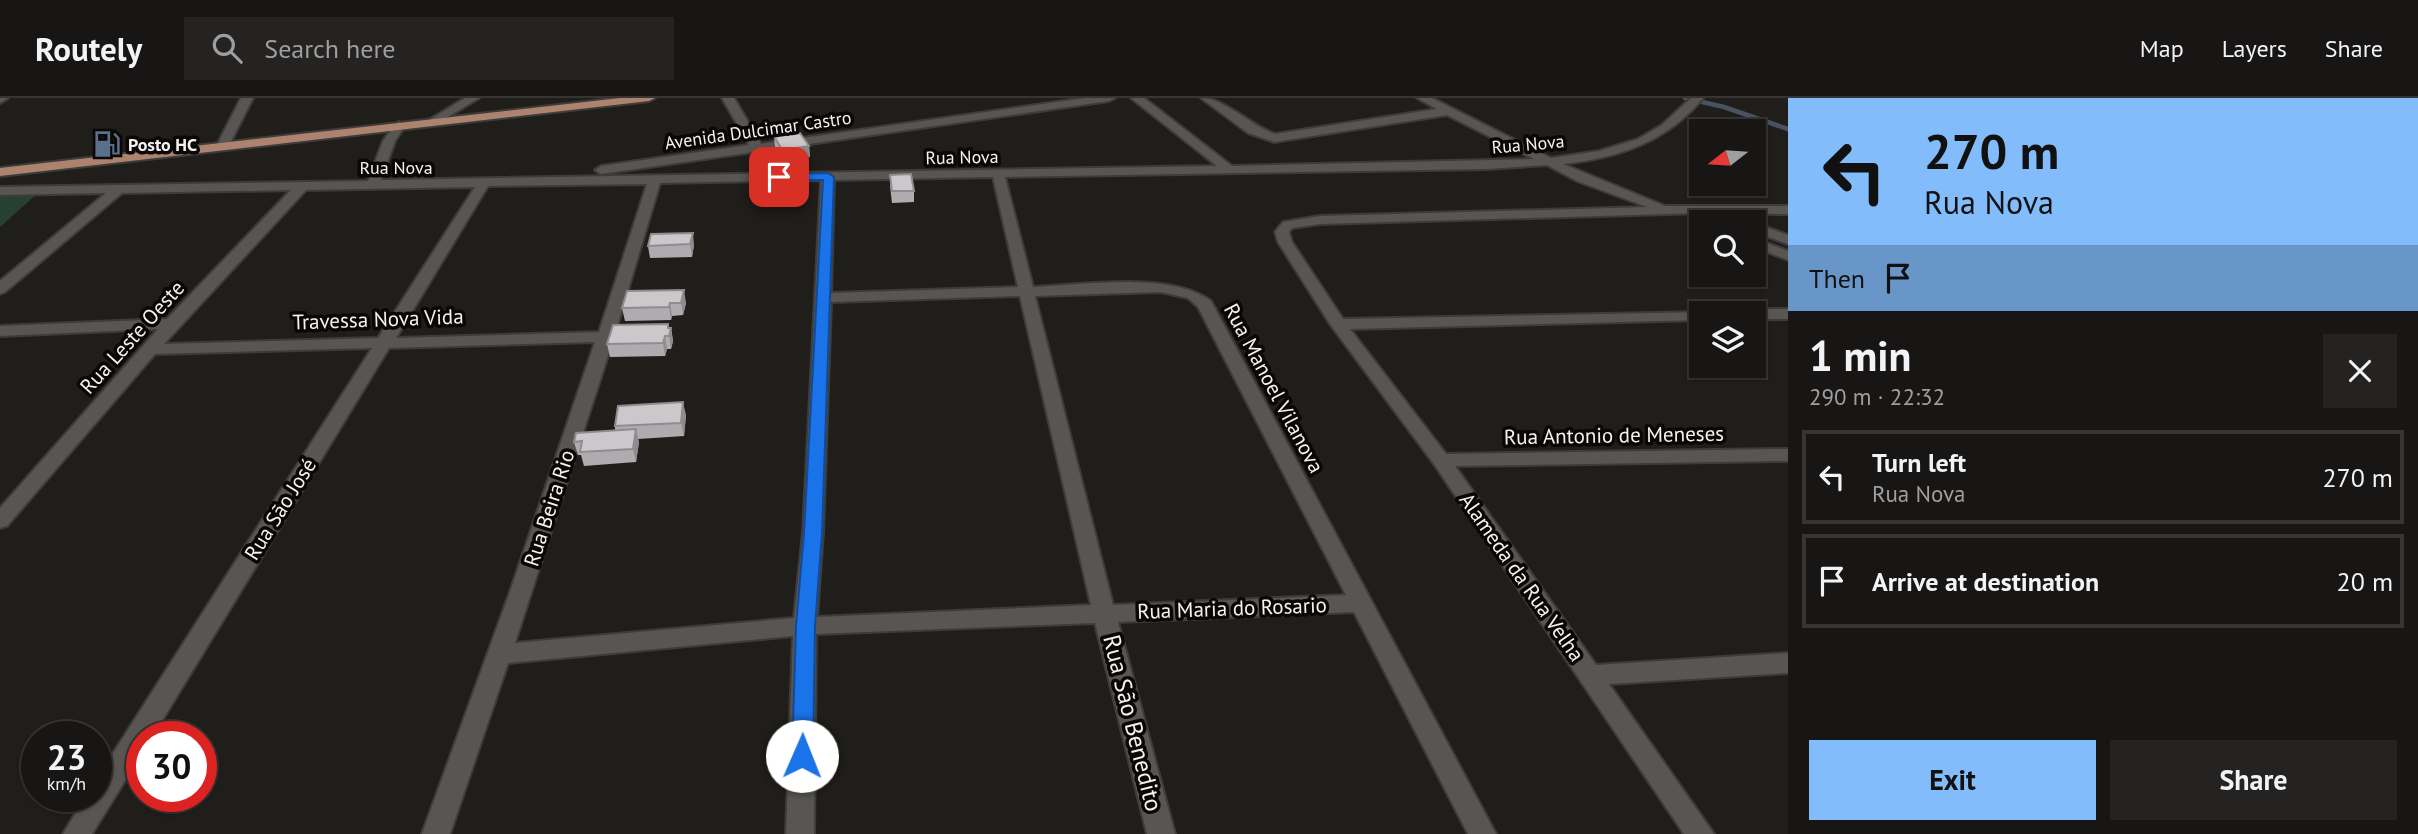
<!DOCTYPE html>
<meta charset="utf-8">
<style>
body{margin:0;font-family:"PT Sans",sans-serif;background:#252322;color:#f1f3f6;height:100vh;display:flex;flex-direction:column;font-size:26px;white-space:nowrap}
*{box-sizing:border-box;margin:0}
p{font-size:23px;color:#9f9fa0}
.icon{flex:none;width:38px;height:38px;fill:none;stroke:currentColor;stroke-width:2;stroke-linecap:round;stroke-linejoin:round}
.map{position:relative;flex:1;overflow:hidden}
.drawer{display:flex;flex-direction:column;background:#181614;width:630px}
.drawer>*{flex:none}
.guide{background:#83bcfb;color:#111;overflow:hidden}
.needle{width:46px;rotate:253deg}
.tools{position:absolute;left:1689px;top:21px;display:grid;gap:14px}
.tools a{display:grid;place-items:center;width:77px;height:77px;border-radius:0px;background:#181614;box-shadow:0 2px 5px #0004,0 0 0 2px #363534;font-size:35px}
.speed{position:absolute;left:21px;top:623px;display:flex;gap:14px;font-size:35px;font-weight:700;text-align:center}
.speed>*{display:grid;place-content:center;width:91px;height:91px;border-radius:50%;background:#181614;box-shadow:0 2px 5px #0004,0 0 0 2px #363534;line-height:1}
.speed small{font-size:18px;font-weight:400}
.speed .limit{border:10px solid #d22;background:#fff;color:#111}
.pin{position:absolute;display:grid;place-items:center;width:60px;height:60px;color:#fff;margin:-30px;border-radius:14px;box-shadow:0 4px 10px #0006}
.me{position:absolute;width:77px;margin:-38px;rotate:1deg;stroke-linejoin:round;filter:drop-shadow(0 0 5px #0008)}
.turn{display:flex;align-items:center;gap:24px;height:147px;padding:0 21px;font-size:32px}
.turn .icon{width:91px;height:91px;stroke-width:2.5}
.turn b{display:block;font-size:49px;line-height:60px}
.then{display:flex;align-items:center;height:66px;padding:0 21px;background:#0003;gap:14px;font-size:26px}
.round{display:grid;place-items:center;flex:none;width:74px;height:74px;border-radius:0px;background:#252322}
.summary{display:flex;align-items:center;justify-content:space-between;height:119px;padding:0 21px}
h1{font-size:42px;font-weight:800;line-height:52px}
.action{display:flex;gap:14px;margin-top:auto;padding:14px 21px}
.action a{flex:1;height:80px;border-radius:0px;background:#83bcfb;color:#111;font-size:28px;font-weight:800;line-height:80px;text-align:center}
.action a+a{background:#252322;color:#f1f3f6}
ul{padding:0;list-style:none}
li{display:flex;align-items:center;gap:21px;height:94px;margin:0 14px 10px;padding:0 7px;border:4px solid #363534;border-radius:0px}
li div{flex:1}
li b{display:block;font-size:26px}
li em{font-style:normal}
header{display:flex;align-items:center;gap:42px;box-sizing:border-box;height:98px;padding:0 35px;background:#181614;border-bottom:2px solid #363534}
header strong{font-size:33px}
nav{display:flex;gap:38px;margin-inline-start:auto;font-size:24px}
.search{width:490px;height:63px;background:#252322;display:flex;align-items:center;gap:18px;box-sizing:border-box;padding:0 24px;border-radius:0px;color:#9f9fa0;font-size:26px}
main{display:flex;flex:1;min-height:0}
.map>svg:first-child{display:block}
.green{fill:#274130}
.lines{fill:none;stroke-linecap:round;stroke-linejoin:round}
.stream{stroke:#495360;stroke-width:4.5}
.minor-casing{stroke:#3d3c3a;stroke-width:4}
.primary-casing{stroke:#3d3c3a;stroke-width:4}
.minor{fill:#585552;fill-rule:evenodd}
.primary{fill:#ad826f;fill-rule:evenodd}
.wall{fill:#afacaf}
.shaded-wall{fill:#8e8c8e}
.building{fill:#cbc8cb;stroke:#8e8c8e;stroke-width:2}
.route{fill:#1a73e8;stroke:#114b97;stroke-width:2}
.labels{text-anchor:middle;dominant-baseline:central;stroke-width:7;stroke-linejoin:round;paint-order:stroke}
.far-street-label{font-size:18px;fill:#f4f3f1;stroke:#090807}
.far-poi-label{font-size:18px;font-weight:bold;fill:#f4f3f1;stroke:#090807;text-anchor:start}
.street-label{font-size:21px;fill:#f4f3f1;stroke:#090807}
.near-street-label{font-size:24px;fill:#f4f3f1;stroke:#090807}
</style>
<header>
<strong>Routely</strong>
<div class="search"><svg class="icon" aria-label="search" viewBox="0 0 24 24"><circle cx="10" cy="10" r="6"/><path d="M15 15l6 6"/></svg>Search here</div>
<nav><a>Map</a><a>Layers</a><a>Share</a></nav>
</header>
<main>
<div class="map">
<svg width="1788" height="736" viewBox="0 0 1788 736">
<rect width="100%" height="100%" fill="#201e1b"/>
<!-- green -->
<polygon class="green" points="38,95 0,129 0,96"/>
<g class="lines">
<!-- stream -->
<polyline class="stream" points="1685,0 1724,9 1788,31"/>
<defs>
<g id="minor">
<polygon points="0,0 8,0 0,5"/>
<polygon points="241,0 253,0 229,47 219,50 217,47"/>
<polygon points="465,0 479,0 436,26 426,24"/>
<polygon points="722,0 734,0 761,46 1085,0 1115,0 1109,3 601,76 595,72 601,68 749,47"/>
<path d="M1131,0h13l88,68 302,-7 -87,-44 -173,27 -26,-9 -47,-35c23,0 49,27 74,36l162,-25 -20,-11h15l119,60 48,-7 39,-12 24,-14 29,-27h12c-36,44 -85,60 -140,66l102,42h123v8l-86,-1 -382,11 -28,4 -3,4 3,10 51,77 364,-7 -6,1v7l-351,9 96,125 342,-5v12l-333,5 141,199 192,-12v20l-179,11 105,150h-30l-250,-370 -104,-140 -52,-82 -3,-10 8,-10 37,-6 327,-9 -70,-26 -30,-16 -61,4 -481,8 28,110c49,-2 138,-16 178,14l285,533h-28l-114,-222 -236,10 57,212h-28l-52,-211 -279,11 -2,200h-28l7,-198 -285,27 -58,171h-28l89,-245 84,-247 -206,6 -237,389h-10v16l-50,81h-29l23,-38h10v-16l276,-432 -217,6 -148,172 -7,2v-20l158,-179 -158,7v-10l167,-7 124,-129 -169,3 -117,99 -5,2v-13l106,-88 -106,2v-8l368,-6 15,-40 12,-17 4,-2 6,4 -10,15 -14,39 836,-14zM993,79l25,110 -187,6 3,-113zM821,82l-18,352 -9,86 -279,25 99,-306 46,-154zM647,86l-48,148 -203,6 92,-152zM475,89l-97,151 -214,6 142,-154zM1161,194l27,6 10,9 148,288 -233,10 -78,-309zM1020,198l71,309 -274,12 6,-85 8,-230z"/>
<polygon points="1754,125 1788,137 1788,146 1754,134"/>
<polygon points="1754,140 1788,153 1788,162 1754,149"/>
<polygon points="1754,211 1788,211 1788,221 1754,221 1754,215 1747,215"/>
</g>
<polygon id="primary" points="620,0 655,0 649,3 0,78 0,70"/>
</defs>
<!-- minor casing -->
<use href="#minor" class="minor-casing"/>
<!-- primary casing -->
<use href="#primary" class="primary-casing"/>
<!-- minor -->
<use href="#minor" class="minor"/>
<!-- primary -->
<use href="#primary" class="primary"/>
</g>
<!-- wall -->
<g class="wall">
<polygon points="774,38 809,48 810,59 783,63 775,49"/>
<polygon points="890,77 914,93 914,104 892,105 890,88"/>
<polygon points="651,136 694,147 692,159 650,160 648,148"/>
<polygon points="627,193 686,205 683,217 672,218 671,222 625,223 622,210"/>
<polygon points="671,230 673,243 671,251 667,251 665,258 610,259 607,246"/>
<polygon points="686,317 684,338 638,341 639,344 636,364 584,368 581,357 578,357 574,344 615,332 615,328"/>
</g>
<!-- shaded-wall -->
<g class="shaded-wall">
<polygon points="809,48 810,59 783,63 782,52"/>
<polygon points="693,135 694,147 692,159 690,146"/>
<polygon points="684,192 686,205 683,217 681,205"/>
<polygon points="670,205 672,218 671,222 669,209"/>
<polygon points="668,226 670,234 671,230 673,243 671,251 669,238"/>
<polygon points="665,238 667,251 665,258 663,245"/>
<polygon points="683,304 686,317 684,338 681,325"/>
<polygon points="636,331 639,344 636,364 633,351"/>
</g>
<!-- building -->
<g class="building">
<polygon points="800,35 809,48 782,52 774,38"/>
<polygon points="911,76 914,93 892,93 890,77"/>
<polygon points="693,135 690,146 648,148 651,136"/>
<polygon points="684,192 681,205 670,205 669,209 622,210 627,193"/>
<polygon points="668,226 668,230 671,230 669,238 665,238 663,245 607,246 613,227"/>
<polygon points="683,304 681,325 615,328 618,308"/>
<polygon points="636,331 633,351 580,354 582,343 574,344 576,335"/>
</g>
<!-- route -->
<polygon class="route" points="828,75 834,79 822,435 815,528 813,658 810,665 802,667 795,665 792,658 796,528 804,435 823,82 779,82 774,79 779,76"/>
<!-- icons -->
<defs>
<symbol id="fuel-bare" viewBox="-9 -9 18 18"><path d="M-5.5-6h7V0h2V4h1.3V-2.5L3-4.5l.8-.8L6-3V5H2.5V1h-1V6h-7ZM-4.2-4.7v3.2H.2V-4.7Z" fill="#5c6f8a" stroke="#090807" stroke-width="2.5" paint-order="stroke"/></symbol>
</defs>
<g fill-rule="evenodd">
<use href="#fuel-bare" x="88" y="27" width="38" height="38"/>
</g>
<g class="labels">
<!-- far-street labels -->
<g class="far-street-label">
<text transform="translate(758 32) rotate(-8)">Avenida Dulcimar Castro</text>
<text transform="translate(1528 46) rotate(-5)">Rua Nova</text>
<text transform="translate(962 59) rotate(-1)">Rua Nova</text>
<text x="396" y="69">Rua Nova</text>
</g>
<!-- far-poi labels -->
<g class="far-poi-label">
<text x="128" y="46">Posto HC</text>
</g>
<!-- street labels -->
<g class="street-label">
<text transform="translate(378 221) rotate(-2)">Travessa Nova Vida</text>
<text transform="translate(132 239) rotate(-48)">Rua Leste Oeste</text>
<text transform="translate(1274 290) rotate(62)">Rua Manoel Vilanova</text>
<text transform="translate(1614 337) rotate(-1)">Rua Antonio de Meneses</text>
<text transform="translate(549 410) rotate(-72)">Rua Beira Rio</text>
<text transform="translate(280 411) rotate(-58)">Rua São José</text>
<text transform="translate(1522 479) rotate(55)">Alameda da Rua Velha</text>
<text transform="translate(1232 510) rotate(-2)">Rua Maria do Rosario</text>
</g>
<!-- near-street labels -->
<g class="near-street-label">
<text transform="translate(1133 625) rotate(76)">Rua São Benedito</text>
</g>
</g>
</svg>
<div class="tools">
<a><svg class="needle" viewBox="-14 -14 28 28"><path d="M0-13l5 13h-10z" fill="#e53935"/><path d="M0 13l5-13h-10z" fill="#9f9fa0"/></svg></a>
<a><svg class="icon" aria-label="search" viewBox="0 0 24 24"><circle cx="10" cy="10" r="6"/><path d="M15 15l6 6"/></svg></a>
<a><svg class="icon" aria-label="layers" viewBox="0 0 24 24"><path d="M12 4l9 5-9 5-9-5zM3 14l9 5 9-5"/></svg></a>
</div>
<div class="speed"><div>23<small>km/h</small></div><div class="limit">30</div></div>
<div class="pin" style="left:779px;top:79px;background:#d93025"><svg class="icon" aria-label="arrive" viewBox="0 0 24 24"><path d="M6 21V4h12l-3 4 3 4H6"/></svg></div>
<svg class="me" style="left:802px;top:658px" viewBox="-20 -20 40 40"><circle r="19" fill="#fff"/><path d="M0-13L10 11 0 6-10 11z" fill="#1a73e8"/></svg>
</div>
<section class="drawer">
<div class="guide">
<div class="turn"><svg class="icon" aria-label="left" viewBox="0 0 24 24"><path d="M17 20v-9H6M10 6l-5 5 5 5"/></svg><div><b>270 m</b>Rua Nova</div></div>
<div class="then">Then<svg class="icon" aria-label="arrive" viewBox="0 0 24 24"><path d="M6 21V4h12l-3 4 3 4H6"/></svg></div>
</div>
<div class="summary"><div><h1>1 min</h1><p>290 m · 22:32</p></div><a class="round"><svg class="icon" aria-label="close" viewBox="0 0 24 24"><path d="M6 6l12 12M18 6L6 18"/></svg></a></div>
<ul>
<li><svg class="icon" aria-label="left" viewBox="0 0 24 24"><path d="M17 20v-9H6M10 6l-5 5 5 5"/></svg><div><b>Turn left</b><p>Rua Nova</p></div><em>270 m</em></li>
<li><svg class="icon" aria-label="arrive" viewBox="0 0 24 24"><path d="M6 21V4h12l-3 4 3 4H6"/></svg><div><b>Arrive at destination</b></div><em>20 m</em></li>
</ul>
<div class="action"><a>Exit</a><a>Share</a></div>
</section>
</main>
